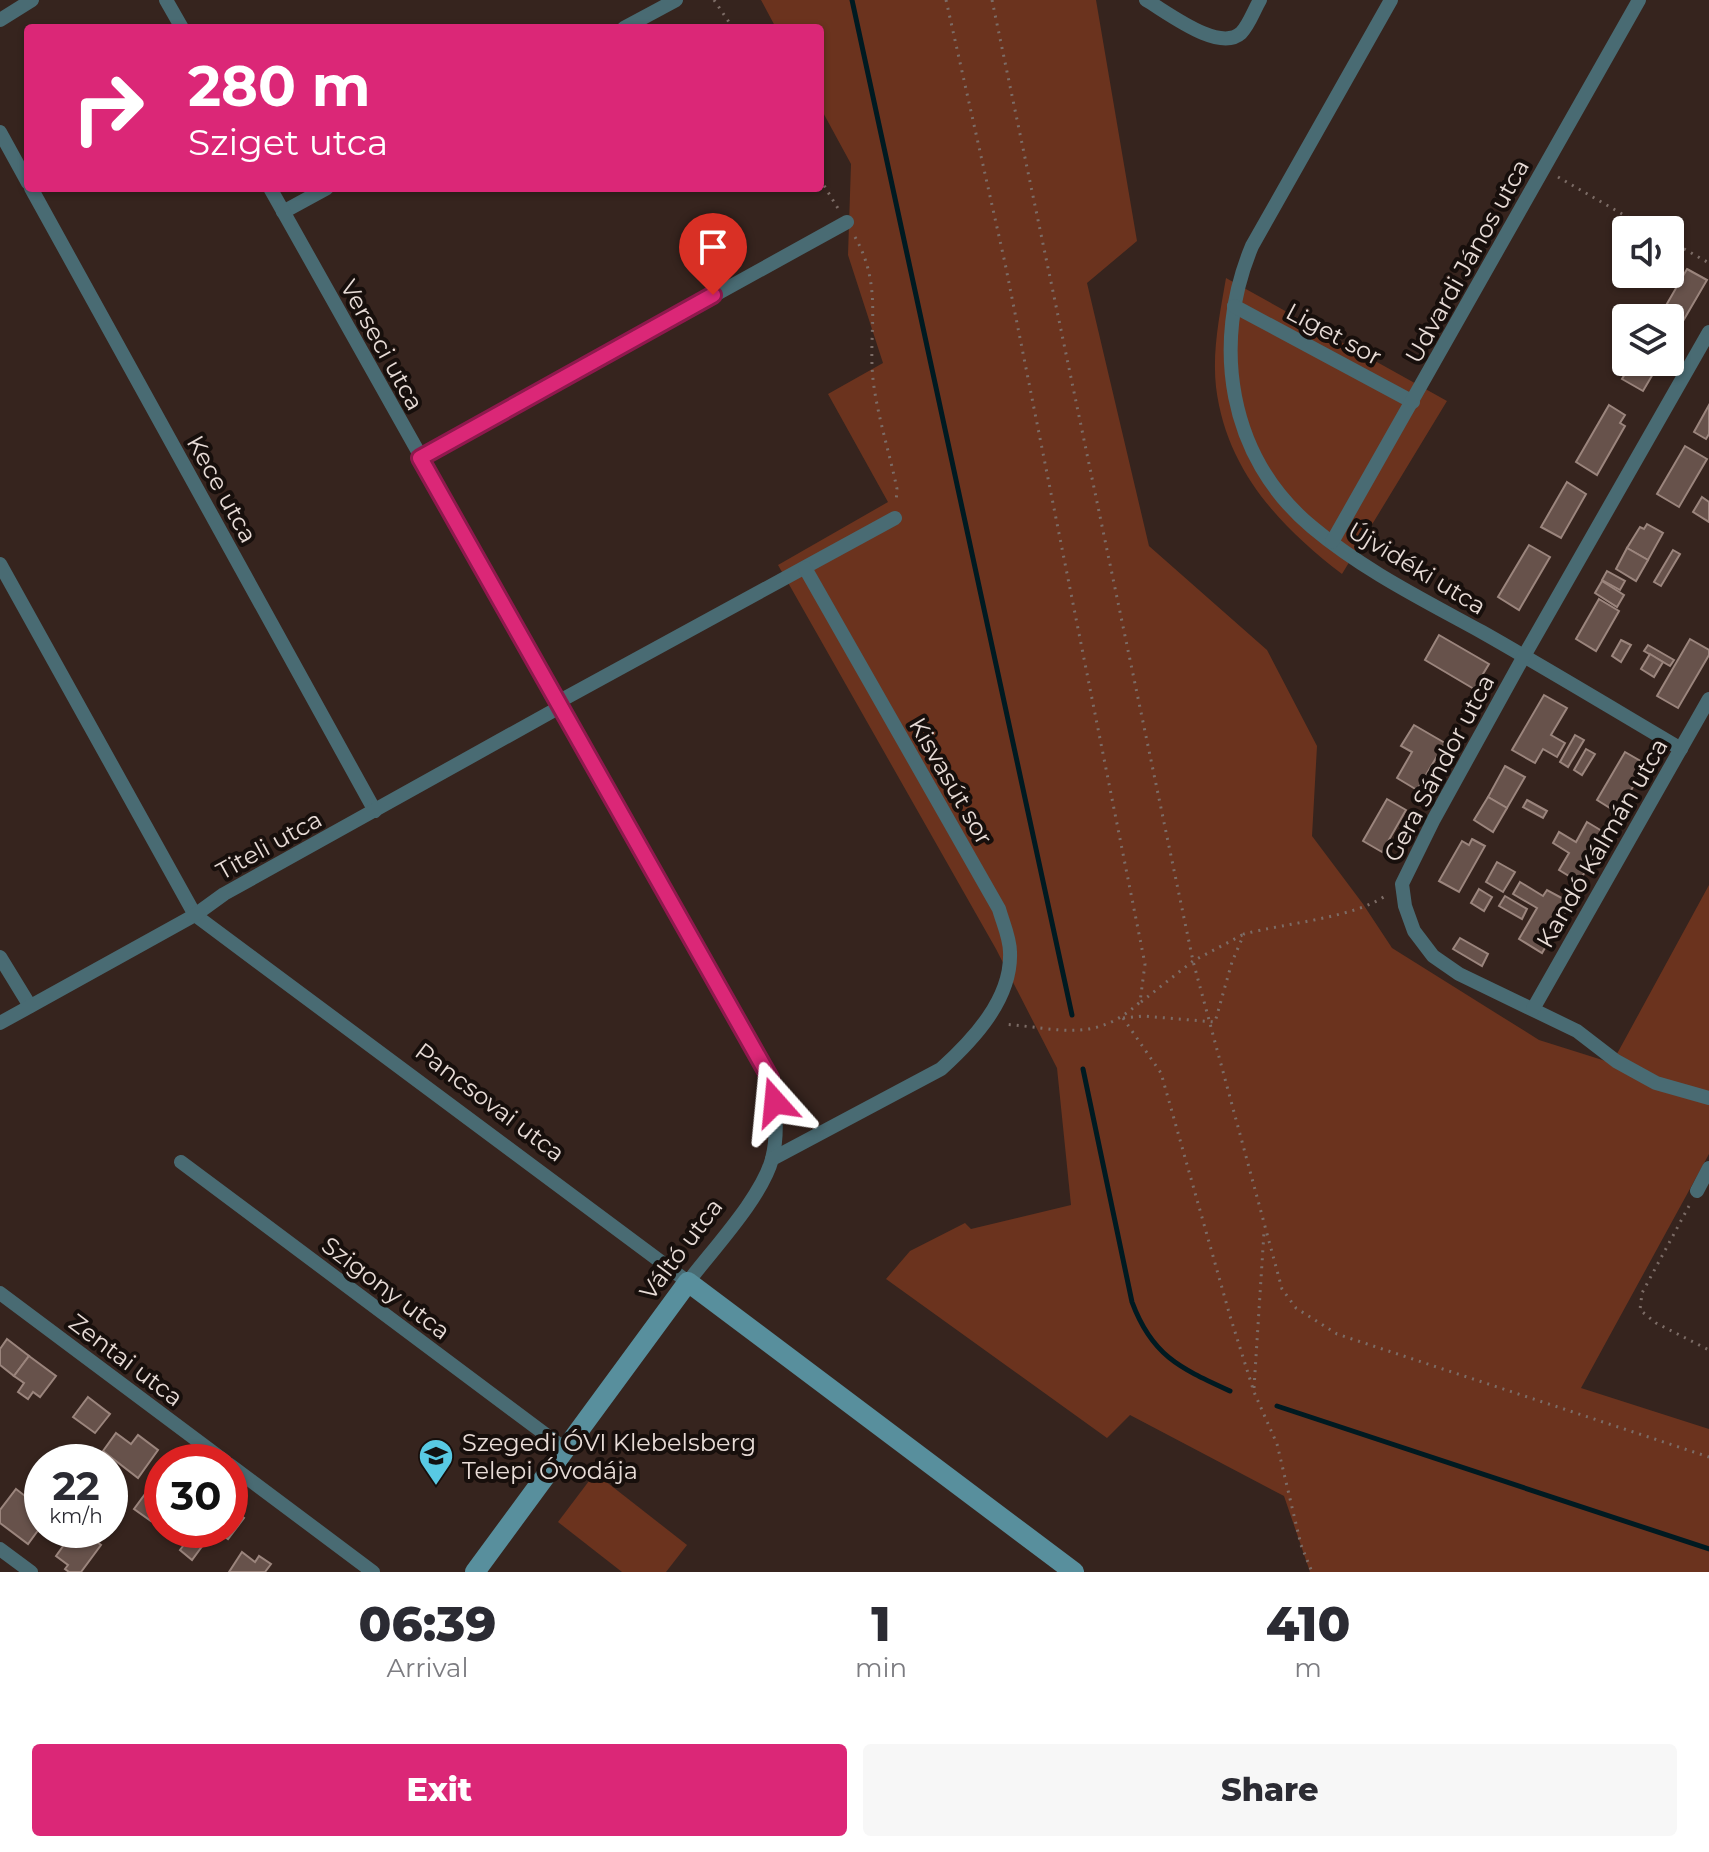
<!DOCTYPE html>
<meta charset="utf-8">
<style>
body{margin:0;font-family:Montserrat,sans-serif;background:#f7f7f7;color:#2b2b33;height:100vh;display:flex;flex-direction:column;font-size:30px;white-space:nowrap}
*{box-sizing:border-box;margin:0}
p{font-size:26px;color:#7c7c81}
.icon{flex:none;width:44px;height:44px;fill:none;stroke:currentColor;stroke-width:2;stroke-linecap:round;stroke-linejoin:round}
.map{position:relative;height:1572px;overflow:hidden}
.details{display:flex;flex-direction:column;background:#fff;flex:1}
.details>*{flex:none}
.hud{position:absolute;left:24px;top:24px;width:800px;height:168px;border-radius:8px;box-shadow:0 2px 6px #0004;background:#db2777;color:#fff;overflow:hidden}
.controls{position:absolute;left:1612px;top:216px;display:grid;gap:16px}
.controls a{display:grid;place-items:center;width:72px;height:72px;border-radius:8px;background:#fff;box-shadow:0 2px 6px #0004;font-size:40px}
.speed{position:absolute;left:24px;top:1444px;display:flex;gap:16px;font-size:40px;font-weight:700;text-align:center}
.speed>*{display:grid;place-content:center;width:104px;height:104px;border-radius:50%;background:#fff;box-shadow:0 2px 6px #0004;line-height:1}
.speed small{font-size:20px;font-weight:400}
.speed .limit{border:12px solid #d22;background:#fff;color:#111}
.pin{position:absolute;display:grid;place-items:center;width:68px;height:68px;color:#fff;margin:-82px -34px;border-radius:50% 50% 50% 0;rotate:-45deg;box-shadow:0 0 8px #0007}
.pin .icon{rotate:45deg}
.me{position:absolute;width:88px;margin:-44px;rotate:342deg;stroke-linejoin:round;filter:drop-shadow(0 0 6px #0008)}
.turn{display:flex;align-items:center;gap:28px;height:168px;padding:0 32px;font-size:36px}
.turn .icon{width:104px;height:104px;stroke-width:2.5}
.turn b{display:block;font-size:56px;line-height:68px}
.eta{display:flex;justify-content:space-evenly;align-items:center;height:136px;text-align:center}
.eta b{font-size:48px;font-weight:800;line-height:56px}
.cta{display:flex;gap:16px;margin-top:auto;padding:16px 32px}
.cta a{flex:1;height:92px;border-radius:8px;background:#db2777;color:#fff;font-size:32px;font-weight:800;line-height:92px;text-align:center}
.cta a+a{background:#f7f7f7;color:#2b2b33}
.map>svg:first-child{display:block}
.green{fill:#6b331e}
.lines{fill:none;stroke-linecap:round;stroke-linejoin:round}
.stream{stroke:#001a21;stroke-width:5}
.building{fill:#67524b;stroke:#9b857d;stroke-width:2}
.path{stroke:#7c6c66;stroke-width:3;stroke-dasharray:2 6;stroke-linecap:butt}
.street{stroke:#496b73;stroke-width:14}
.secondary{stroke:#588f9d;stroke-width:20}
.route-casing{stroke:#8e194d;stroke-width:20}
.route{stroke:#db2777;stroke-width:14}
.labels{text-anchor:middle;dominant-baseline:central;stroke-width:8;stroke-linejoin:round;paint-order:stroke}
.street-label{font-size:24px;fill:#e8dcd7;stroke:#170f0c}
.poi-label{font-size:24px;fill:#e8dcd7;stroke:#170f0c;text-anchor:start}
</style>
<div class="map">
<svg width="1709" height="1572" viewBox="0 0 1709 1572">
<rect width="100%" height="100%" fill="#36241e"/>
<!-- green -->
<g class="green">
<polygon points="761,0 1096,0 1137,241 1087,283 1149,546 1267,650 1317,746 1312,836 1363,904 1392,948 1539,1040 1612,1063 1709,885 1709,1154 1581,1388 1709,1429 1709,1572 1310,1572 1284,1496 1130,1415 1107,1438 886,1279 910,1251 965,1223 971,1229 1071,1205 1057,1068 996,949 778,565 888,502 828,394 883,363 848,255 851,164 820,107 820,28 776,28"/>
<path d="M1226,278l221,123 -105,173c-63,-48 -116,-105 -126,-187 -4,-36 4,-74 10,-109z"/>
<polygon points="595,1473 687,1545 666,1572 622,1572 558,1522"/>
</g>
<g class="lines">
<!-- stream -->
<g class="stream">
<polyline points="852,0 1072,1015"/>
<path d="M1083,1069l49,233c20,54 48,66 98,89"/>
<polyline points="1277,1406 1709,1549"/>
</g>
</g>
<!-- building -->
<g class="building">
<polygon points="1687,269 1707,280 1683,321 1664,309"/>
<polygon points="1632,362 1660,362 1643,391 1622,379"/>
<polygon points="1609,405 1625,415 1620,423 1625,426 1597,475 1576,462"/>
<polygon points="1709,405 1709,434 1706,439 1694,432"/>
<polygon points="1685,446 1707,459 1679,507 1657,494"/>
<polygon points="1567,482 1586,494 1561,538 1541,527"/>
<polygon points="1702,497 1709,502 1709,522 1693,512"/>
<polygon points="1647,524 1663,533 1648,560 1627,548 1640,527 1644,529"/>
<polygon points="1529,545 1550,557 1519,610 1498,597"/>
<polygon points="1627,548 1648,560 1636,581 1616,569"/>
<polygon points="1673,550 1680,554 1661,586 1654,582"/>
<polygon points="1607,571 1625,581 1620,590 1602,580"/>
<polygon points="1602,581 1624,595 1617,607 1595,593"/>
<polygon points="1599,599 1619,611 1596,651 1576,639"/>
<polygon points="1439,635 1489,664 1474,689 1425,660"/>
<polygon points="1690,639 1709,650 1709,655 1678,708 1657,696"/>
<polygon points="1621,640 1631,645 1621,662 1612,656"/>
<polygon points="1648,645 1674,660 1670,666 1644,651"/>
<polygon points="1650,654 1663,662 1654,677 1641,669"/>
<polygon points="1544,695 1567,708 1551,735 1565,743 1557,757 1543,749 1535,763 1512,750"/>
<polygon points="1414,725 1445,743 1417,790 1397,778 1412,752 1401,746"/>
<polygon points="1575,735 1584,740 1568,767 1560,762"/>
<polygon points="1586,749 1595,754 1582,775 1574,770"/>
<polygon points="1625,752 1646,764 1618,813 1597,800"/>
<polygon points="1505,766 1525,777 1507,808 1488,797"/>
<polygon points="1488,797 1507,808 1493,832 1474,820"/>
<polygon points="1387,799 1406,810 1382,852 1363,841"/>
<polygon points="1527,800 1547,811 1543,818 1523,807"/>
<polygon points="1587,822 1607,834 1579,882 1559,870 1569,853 1553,843 1559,832 1576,842"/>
<polygon points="1472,839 1485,846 1459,892 1439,881 1462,841 1469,845"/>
<polygon points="1497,862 1515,872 1503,892 1486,882"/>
<polygon points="1520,882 1543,896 1547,890 1571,903 1542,953 1519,939 1537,908 1513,894"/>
<polygon points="1479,889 1492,897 1484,911 1471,903"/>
<polygon points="1505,896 1527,909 1522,919 1499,906"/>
<polygon points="1460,938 1488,954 1482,966 1453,949"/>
<polygon points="7,1339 29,1356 14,1376 0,1365 0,1349"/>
<polygon points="29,1356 56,1376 40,1397 33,1392 28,1399 18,1392 24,1383 14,1376"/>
<polygon points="88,1397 110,1414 95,1433 73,1417"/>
<polygon points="116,1433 131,1444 138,1435 158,1450 138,1478 103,1451"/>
<polygon points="162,1471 162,1506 151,1521 134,1509"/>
<polygon points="16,1489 25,1496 31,1489 42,1498 38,1506 42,1509 42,1525 28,1544 0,1523 0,1510"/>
<polygon points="230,1507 244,1518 228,1539 216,1530 230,1530"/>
<polygon points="195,1530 214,1530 192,1560 180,1550"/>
<polygon points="74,1531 86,1540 89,1536 101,1545 81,1572 69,1572 65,1569 68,1565 56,1556"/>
<polygon points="242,1552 255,1562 259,1556 271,1564 265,1572 229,1572"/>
</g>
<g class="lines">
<!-- path -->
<g class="path">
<polyline points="714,0 733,28"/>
<path d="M946,0l59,263 140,701 -5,38c-45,42 -82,26 -137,22"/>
<polyline points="992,0 1193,961 1282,1289 1296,1308 1337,1334 1709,1457"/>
<polyline points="1558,177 1650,230"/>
<polyline points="820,179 839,210"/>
<path d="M855,237c30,53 11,97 19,150 5,34 16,68 23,102l-1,14"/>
<polyline points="1670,241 1709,263"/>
<polyline points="1141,1002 1193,961 1244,934"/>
<polyline points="1123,1018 1161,1073 1230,1316 1254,1392 1277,1444 1301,1545 1312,1572"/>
<path d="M1123,1018l20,-2 72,6 17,-60 12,-28c41,-11 112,-16 144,-40"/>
<polyline points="1689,1206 1642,1293 1640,1310 1656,1323 1709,1350"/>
<polyline points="1254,1388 1264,1232"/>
</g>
<!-- street -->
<g class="street">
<polyline points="166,0 182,28"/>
<path d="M1146,0c21,12 73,53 95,33 8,-8 13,-23 19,-33"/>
<path d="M1391,0l-139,246c-41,98 -24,211 60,281 51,43 112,73 170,105 67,38 133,78 199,117"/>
<polyline points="0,20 32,0"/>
<polyline points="624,28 676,0"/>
<polyline points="0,132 28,183"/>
<polyline points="31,188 375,811"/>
<polyline points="283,212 327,188"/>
<polyline points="1234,306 1413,402"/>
<polyline points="1709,332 1524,656 1434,819 1402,884 1405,906 1414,931 1433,956 1459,974 1577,1031 1616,1061 1656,1083 1709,1098"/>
<polyline points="420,458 847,222"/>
<polyline points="1332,542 1639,0"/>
<path d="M0,564l195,351 493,367c25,-33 74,-85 84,-123 7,-27 3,-55 -2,-81l-500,-890"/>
<polyline points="558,702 895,518"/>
<polyline points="0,957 30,1006"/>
<polyline points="1533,1009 1709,699"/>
<polyline points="0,1023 195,915 224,894 560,707"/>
<path d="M772,1159l169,-90c32,-29 71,-70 69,-117 0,-14 -7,-29 -11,-43l-194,-341"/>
<polyline points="181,1162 565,1449"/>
<polyline points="1697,1191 1709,1168"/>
<polyline points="0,1293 226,1462"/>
<polyline points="230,1465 373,1572"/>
<polyline points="0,1549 31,1572"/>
</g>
<!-- secondary -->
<polyline class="secondary" points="475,1572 688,1282 1074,1572"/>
</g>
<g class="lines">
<defs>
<polyline id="route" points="713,295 420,458 770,1078 775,1102"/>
</defs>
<!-- route casing -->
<use href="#route" class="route-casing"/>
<!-- route -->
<use href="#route" class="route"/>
</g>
<!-- icons -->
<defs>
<symbol id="school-pin" viewBox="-11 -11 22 30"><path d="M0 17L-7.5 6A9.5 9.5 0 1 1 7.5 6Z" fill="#58c9e3" stroke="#170f0c"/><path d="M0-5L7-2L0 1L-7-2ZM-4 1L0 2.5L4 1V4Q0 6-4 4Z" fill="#111"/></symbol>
</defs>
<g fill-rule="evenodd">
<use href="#school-pin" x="416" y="1436" width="40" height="54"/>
</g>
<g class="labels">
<!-- street labels -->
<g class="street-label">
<text transform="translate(1467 261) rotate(-61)">Udvardi János utca</text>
<text transform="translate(1334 334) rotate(28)">Liget sor</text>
<text transform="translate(382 345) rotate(61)">Verseci utca</text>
<text transform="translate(222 489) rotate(61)">Kece utca</text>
<text transform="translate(1417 568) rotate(31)">Újvidéki utca</text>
<text transform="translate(1439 768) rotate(-62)">Gera Sándor utca</text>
<text transform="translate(951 781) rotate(60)">Kisvasút sor</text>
<text transform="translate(1602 843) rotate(-60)">Kandó Kálmán utca</text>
<text transform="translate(269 845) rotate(-29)">Titeli utca</text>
<text transform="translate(490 1102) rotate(37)">Pancsovai utca</text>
<text transform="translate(681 1249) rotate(-53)">Váltó utca</text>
<text transform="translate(386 1288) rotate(37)">Szigony utca</text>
<text transform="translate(126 1360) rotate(37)">Zentai utca</text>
</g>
<!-- poi labels -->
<g class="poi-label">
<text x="462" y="1442">Szegedi ÓVI Klebelsberg<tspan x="462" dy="28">Telepi Óvodája</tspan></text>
</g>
</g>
</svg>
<div class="controls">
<a><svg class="icon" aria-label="sound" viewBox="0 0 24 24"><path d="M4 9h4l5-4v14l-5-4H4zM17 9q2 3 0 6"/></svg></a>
<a><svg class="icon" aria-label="layers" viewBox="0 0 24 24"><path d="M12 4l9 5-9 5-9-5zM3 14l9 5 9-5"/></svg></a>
</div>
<div class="speed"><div>22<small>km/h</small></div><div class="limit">30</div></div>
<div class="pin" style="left:713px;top:295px;background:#d93025"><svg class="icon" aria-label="arrive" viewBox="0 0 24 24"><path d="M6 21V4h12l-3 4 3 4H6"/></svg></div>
<svg class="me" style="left:775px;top:1102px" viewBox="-20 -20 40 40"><path d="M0-17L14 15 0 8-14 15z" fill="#db2777" stroke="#fff" stroke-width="4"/></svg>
<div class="hud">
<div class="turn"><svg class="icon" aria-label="right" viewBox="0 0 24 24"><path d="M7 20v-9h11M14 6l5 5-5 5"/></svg><div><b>280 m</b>Sziget utca</div></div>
</div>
</div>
<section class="details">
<div class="eta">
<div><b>06:39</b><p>Arrival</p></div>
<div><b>1</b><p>min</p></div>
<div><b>410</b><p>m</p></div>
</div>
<div class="cta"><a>Exit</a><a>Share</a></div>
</section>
